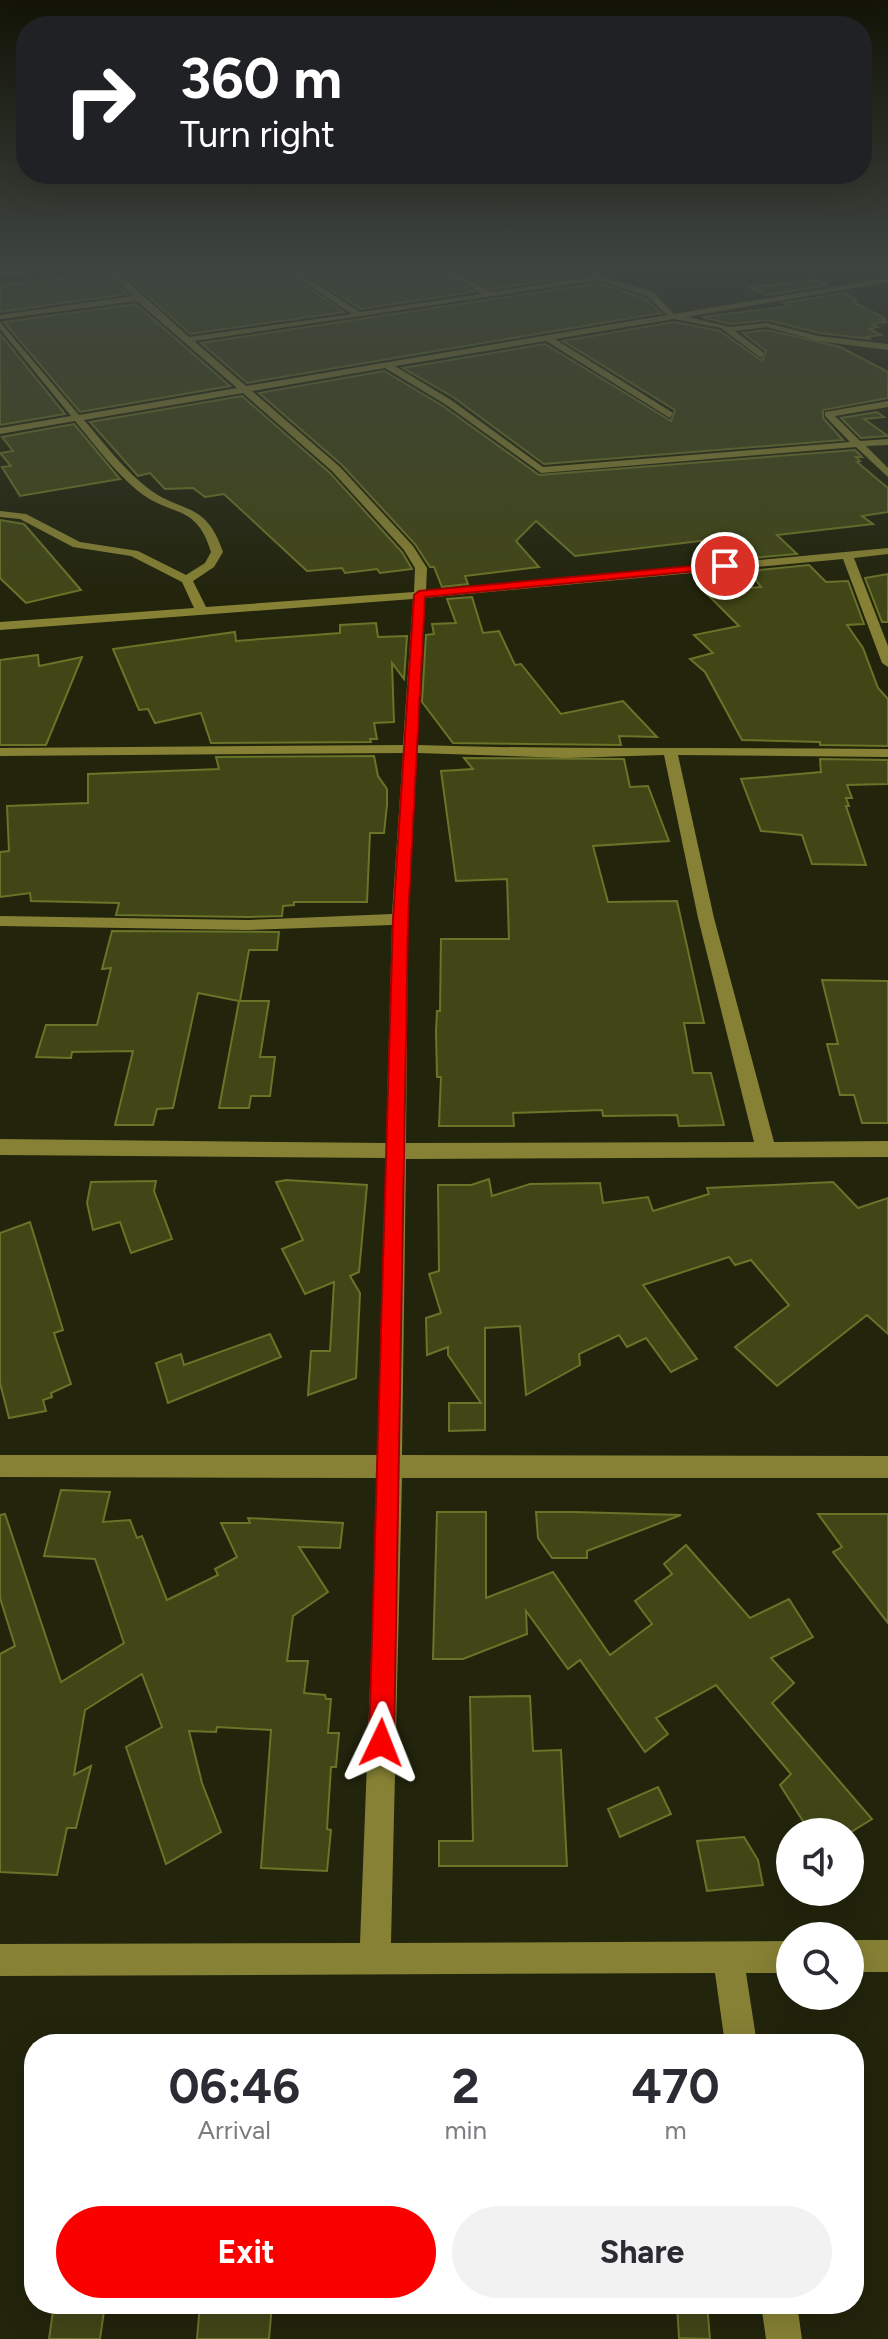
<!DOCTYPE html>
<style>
body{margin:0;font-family:Figtree,sans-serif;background:#f2f2f3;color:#2b2b33;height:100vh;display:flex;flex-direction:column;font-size:30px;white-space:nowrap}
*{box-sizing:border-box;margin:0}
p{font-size:26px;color:#7c7c81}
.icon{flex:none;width:44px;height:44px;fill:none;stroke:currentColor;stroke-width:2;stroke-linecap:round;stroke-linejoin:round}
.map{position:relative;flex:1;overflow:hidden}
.panel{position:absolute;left:24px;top:2034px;width:840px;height:280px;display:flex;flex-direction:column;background:#fff;border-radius:32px;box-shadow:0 8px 32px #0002}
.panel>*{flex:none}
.hud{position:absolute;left:16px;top:16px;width:856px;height:168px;border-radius:32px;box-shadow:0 8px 32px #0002;background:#202124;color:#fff;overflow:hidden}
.fabs{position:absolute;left:776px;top:1818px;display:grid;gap:16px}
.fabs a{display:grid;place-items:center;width:88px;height:88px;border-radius:50%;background:#fff;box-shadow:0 8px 32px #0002;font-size:40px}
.pin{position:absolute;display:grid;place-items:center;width:68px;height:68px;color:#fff;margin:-34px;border:4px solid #fff;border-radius:50%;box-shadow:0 2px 8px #0007}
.me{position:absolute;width:88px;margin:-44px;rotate:2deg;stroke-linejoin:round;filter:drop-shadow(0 0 6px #0008)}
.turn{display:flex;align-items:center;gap:28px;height:168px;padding:0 32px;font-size:36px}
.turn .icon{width:104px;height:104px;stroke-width:2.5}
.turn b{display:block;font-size:56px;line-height:68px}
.eta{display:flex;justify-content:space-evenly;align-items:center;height:136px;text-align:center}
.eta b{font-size:48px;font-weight:700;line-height:56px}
.button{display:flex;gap:16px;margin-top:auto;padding:16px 32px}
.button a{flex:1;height:92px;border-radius:48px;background:#fa0100;color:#fff;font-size:32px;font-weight:700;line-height:92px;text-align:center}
.button a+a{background:#f2f2f3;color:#2b2b33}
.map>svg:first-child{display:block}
.building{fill:#414617;stroke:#6b7328;stroke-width:2}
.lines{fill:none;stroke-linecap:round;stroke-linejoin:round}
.minor{fill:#868134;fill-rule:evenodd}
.route{fill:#fa0100;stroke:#a20100;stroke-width:2}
</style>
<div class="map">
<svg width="888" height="2339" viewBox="0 0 888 2339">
<rect width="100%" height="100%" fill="#22240c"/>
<!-- building -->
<g class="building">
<polygon points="91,269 103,269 127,294 0,312 0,285 72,278 70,272 73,271"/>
<polygon points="118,269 281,269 344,312 190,334"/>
<polygon points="299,269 438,269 473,292 361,309"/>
<polygon points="456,269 589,269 590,274 492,289"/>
<polygon points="816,280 827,285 767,295 749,287"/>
<polygon points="600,283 645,299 661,313 247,383 201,343"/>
<polygon points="843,293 857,300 853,302 886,319 881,319 886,322 872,324 878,327 869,329 881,335 866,337 871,339 819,333 768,320 730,324 702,317 790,306 784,303"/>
<polygon points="136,304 230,386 80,412 4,322"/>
<polygon points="674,322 720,331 762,361 766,351 743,333 767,330 840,347 888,372 888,398 823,410 823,418 843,440 544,464 453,397 403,368 545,344 671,421 675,410 563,341"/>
<polygon points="0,334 65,414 0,425"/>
<polygon points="384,371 443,406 539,475 855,450 862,457 856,457 860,461 857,462 888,488 888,512 862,516 873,524 777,535 797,554 740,559 725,538 575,556 536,521 516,541 539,567 465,576 468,584 442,587 434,567 430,567 415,544 342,465 259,393"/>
<polygon points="242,396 330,473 402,552 412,569 380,573 377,569 345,573 342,568 307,571 224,494 205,497 193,488 165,489 150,473 138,476 90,422"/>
<polygon points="877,412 884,417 864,419 888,436 861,438 841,418"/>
<polygon points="74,424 120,479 20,496 2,467 11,466 0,453 13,451 2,437"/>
<polygon points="0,520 24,524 81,590 26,603 0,578"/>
<polygon points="809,565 826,582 848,581 864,624 847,625 863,648 878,688 888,699 888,746 820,745 820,742 742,740 705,672 690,659 713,653 694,635 739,626 705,592 761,587 749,571"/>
<polygon points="888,574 888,622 882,622 865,578"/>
<polygon points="472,597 483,633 499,631 515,665 521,664 561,714 623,701 657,737 619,736 621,745 453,743 422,702 426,635 434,634 432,624 456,623 447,599"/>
<polygon points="376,623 378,637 407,636 404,679 392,663 394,722 374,723 377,739 370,739 371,742 211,743 201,713 155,723 148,709 139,710 113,649 235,632 236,641 340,633 340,625"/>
<polygon points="38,655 39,666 82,657 46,745 0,745 0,660"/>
<polygon points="374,756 378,776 387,789 387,805 384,833 370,833 367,902 294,902 294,905 283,906 282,916 248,917 116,915 119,903 31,901 30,893 0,897 0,852 9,851 7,806 88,803 88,774 219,769 216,757"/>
<polygon points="464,758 624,759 630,787 648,786 669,841 593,846 608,902 677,901 704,1023 684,1023 693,1073 711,1073 724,1125 679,1126 677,1115 603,1116 602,1110 513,1113 514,1126 439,1126 441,1077 437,1077 436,1031 437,1011 440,1011 441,939 509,939 507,879 456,881 441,771 473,769"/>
<polygon points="820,759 888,760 888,784 847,785 852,798 846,798 849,806 846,806 866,865 812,864 802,835 761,831 741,779 821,772"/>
<polygon points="112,931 279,932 277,950 249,950 240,1001 269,1001 260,1057 275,1057 270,1096 251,1096 249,1108 219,1108 239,1001 198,993 173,1108 157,1109 153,1125 115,1125 133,1051 72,1052 71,1058 36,1057 46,1025 97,1025 111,968 102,969"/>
<polygon points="822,980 888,981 888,1123 862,1123 854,1095 840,1095 827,1044 838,1044"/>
<polygon points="489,1179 492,1196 530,1184 600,1183 603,1203 648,1197 653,1211 709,1194 707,1188 833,1182 858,1208 888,1198 888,1334 867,1315 777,1386 735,1347 789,1305 751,1260 735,1265 729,1257 643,1285 697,1359 671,1372 646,1338 627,1347 619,1335 579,1354 580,1365 526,1395 520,1326 485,1328 485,1430 449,1431 449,1403 481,1403 448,1355 448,1347 427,1355 426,1318 441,1313 429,1274 439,1271 438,1185 471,1185"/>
<polygon points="286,1180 367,1185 359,1272 350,1276 360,1293 356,1378 308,1395 311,1351 330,1351 334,1282 305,1294 282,1249 303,1240 276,1182"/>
<polygon points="156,1181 154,1191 172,1239 131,1253 120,1222 93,1230 87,1203 91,1182"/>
<polygon points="30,1222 63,1330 54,1333 71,1384 51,1393 52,1397 43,1400 46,1411 9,1418 0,1383 0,1233"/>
<polygon points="270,1334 281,1357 168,1403 156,1363 181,1354 184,1365"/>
<polygon points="61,1490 110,1492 103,1522 130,1520 137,1538 142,1536 167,1600 218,1575 215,1569 237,1557 221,1523 250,1523 248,1518 343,1523 340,1548 299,1547 328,1592 293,1616 287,1661 308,1661 304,1693 325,1695 326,1699 331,1699 328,1733 339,1733 336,1767 331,1767 327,1829 331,1830 327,1871 261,1868 271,1730 217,1727 216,1732 189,1731 202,1783 221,1832 166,1864 126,1747 162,1727 142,1674 85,1710 74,1775 91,1766 76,1828 67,1828 57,1875 0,1872 0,1654 15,1646 0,1598 0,1515 5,1514 61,1682 124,1643 95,1559 44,1556"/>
<polygon points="437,1512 486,1512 486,1598 553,1572 610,1655 652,1624 635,1601 672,1574 664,1564 686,1545 750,1618 789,1599 813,1637 771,1658 794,1683 772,1703 872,1819 851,1832 810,1832 780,1785 791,1774 716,1685 656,1718 668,1734 645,1752 580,1660 568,1669 526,1611 527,1634 463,1659 433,1659"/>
<polygon points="536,1512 575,1512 681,1515 587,1551 587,1558 552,1558 538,1538"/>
<polygon points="818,1514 888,1514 888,1623 833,1552 842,1547"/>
<polygon points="530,1696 533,1751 561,1750 567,1866 439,1866 439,1841 473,1841 470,1697"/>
<polygon points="658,1787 671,1814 620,1837 608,1809"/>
<polygon points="744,1837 758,1860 763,1885 707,1891 697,1841"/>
<polygon points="54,2304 105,2304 100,2339 49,2339"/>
<polygon points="200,2304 272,2304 269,2339 197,2339"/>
<polygon points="677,2304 707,2304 710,2339 679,2338"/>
</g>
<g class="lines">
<!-- minor -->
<g class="minor">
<polygon points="31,269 53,269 0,277 0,273"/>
<path d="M106,269h8l75,68 163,-23 -68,-45h9l67,43 122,-18 -41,-25h9l41,23 104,-16 -3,-7h8l2,8 51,15 21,22 214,-36v4l-201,35 43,10 37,-4 51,13 70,8v6l-70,-9 -51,-14 -32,4 29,22 -3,5 -40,-30 -47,-9 -119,20 118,74 -3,5 -124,-77 -151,25 56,34 92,67 307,-25 -25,-26v-4l63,-11v6l-53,9 25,25 28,-2v6l-22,1 22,22v9l-32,-30 -315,26 -96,-69 -60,-36 -133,23 88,76 73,79 14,22 -1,23 462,-43v6l-34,4 34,88v21l-6,-4 -39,-104 -418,39 -8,147c157,5 314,2 471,4v8l-210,-2 36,163 60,224 114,-1v16l-482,2 -4,296 486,1v22h-486l-11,465 399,-2v32h-44l11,71h-32l-10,-71 -715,3v-32l360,-1 18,-465 -378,-1v-22h378l8,-297 -386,-3v-16l386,4 6,-218 -144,5 -248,-4v-10l248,4 144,-6 11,-161 -403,3v-8l403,-3 10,-146 -413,31v-8l194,-14 -12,-26 -51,-26 -58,-9 -53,-28 -20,-2v-6l26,3 54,28 58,9 48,24 19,-12 6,-11c-15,-50 -40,-34 -73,-61 -24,-20 -43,-46 -63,-70l-75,13v-6l71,-12 -71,-87v-7l79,93 158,-27 -100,-87 -137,18v-4l133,-19zM599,280l48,16 20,19 -421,71 -52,-45zM243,393l89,78 72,79 11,18 -1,24 -208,15 -13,-26 21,-14 9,-15c-18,-54 -44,-37 -79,-67 -23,-19 -41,-43 -60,-65zM417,753l149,5 98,-3 34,163 56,224 -348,1 2,-224z"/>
<rect x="850" y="1940" width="38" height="32"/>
<polygon points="761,2304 797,2304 802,2339 766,2339"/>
</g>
</g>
<!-- sky -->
<linearGradient id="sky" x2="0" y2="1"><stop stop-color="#131407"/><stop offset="0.45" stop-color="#3e4540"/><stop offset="1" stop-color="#3e4540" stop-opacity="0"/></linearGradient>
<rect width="888" height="596" fill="url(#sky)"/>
<!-- route -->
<polygon class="route" points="725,563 730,566 728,568 425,597 408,919 394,1743 390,1752 381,1756 372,1752 369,1743 393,919 414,595 419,591"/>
</svg>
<div class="fabs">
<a><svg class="icon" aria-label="sound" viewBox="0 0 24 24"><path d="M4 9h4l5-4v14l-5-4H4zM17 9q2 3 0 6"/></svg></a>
<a><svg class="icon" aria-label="search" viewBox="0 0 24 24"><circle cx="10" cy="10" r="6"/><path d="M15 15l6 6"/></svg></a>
</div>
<div class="pin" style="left:725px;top:566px;background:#d93025"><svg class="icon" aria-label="arrive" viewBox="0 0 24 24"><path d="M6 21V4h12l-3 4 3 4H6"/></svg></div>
<svg class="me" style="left:381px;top:1743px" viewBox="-20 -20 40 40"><path d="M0-17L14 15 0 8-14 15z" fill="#fa0100" stroke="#fff" stroke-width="4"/></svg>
<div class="hud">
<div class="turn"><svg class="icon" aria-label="right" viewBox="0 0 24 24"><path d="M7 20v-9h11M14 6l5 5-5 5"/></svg><div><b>360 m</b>Turn right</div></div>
</div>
<section class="panel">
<div class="eta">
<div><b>06:46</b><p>Arrival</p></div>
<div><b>2</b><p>min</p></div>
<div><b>470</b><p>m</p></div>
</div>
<div class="button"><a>Exit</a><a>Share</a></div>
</section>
</div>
